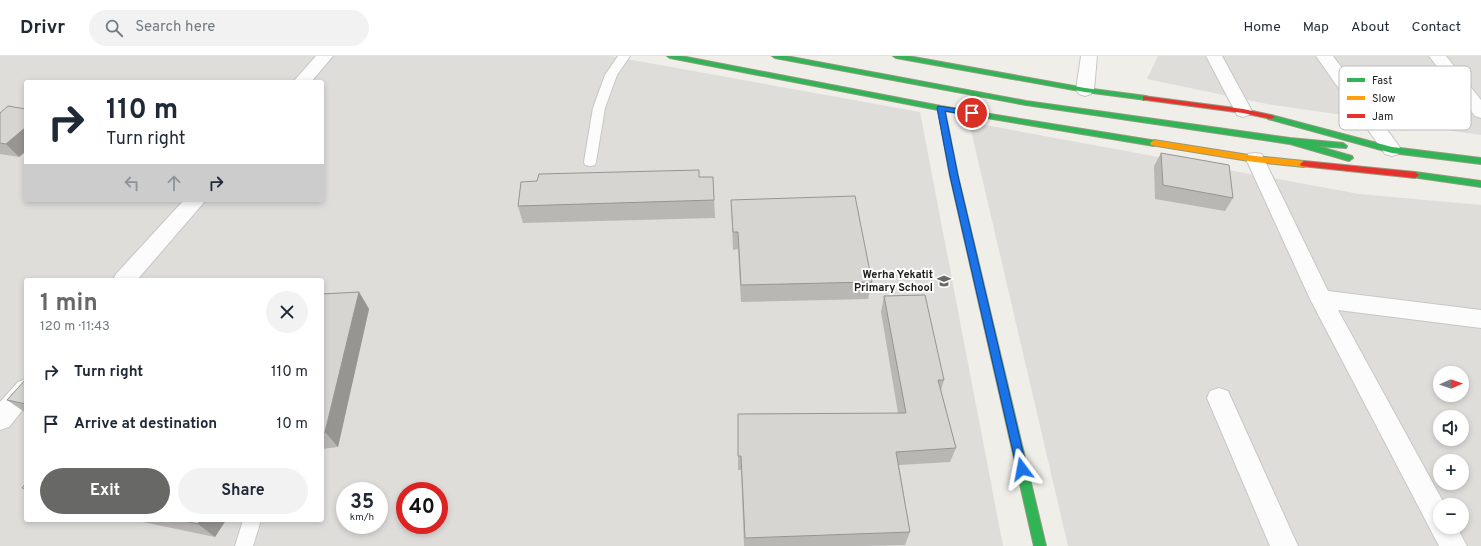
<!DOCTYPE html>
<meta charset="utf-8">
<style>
body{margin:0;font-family:Overpass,sans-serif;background:#f2f2f3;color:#1f2937;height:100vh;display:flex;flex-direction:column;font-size:15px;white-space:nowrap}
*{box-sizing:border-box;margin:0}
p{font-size:13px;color:#747a83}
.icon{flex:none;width:22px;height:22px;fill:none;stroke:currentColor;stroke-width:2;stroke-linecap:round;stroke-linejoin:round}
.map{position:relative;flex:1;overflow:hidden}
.side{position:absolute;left:24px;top:222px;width:300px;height:244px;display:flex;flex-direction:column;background:#fff;border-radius:4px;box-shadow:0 2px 6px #0003}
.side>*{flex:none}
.banner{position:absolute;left:24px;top:24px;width:300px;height:122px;border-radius:4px;box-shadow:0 2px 6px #0003;background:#fff;color:#1f2937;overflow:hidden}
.needle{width:26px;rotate:88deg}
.fabs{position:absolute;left:1433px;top:310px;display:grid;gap:8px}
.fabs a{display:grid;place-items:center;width:36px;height:36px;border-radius:50%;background:#fff;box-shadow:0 2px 6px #0003;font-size:20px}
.speed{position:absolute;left:336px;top:426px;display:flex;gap:8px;font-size:20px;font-weight:700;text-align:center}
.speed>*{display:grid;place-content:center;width:52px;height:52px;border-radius:50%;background:#fff;box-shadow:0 2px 6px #0003;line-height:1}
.speed small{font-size:10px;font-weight:400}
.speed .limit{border:6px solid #d22;background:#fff;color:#111}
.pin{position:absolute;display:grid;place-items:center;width:34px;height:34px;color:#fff;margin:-17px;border:2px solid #fff;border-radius:50%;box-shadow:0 1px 4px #0007}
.me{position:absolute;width:44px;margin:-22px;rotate:347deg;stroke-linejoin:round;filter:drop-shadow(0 0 3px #0008)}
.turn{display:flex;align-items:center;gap:14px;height:84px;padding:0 16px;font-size:18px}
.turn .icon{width:52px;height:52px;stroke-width:2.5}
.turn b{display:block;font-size:28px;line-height:34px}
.lanes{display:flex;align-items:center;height:38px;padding:0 16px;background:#0003;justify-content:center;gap:20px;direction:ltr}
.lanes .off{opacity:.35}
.round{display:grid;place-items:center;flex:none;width:42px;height:42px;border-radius:21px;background:#f2f2f3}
.headline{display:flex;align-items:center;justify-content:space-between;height:68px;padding:0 16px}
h1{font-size:24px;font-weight:700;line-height:30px;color:#686866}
.action{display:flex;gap:8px;margin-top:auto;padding:8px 16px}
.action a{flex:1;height:46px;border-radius:24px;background:#686866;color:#fff;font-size:16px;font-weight:700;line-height:46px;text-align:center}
.action a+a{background:#f2f2f3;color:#1f2937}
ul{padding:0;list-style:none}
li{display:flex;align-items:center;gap:12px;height:52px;padding:0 16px}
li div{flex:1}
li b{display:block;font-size:15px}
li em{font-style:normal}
header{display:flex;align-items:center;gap:24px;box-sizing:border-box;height:56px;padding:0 20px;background:#fff;border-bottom:1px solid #e0e1e3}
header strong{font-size:19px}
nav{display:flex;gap:22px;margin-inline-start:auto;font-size:14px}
.search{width:280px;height:36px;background:#f2f2f3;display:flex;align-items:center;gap:10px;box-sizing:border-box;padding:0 14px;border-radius:22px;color:#747a83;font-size:15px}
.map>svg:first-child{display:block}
.residential{fill:#deddda;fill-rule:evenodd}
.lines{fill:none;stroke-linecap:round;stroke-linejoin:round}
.lane-casing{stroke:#c7c7c5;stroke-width:2}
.street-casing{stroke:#c7c7c5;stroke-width:2}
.fast-casing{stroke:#959a7f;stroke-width:2}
.slow-casing{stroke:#959a7f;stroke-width:2}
.jam-casing{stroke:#959a7f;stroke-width:2}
.lane{fill:#fdfcfc;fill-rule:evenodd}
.street{fill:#fdfcfc;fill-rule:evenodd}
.fast{fill:#30b455;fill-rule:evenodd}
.slow{fill:#ff9f0a;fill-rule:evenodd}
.jam{fill:#e5322d;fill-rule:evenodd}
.wall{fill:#b9b7b4}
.shaded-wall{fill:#969592}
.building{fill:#d7d5d1;stroke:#969592}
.route{fill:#1a73e8;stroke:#114b97}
.labels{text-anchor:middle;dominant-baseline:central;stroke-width:4;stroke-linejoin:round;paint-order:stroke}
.poi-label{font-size:11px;font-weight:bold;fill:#202020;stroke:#fff;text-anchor:end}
.key{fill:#fff;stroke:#bcbcbc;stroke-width:1}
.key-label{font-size:11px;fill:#202020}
</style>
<header>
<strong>Drivr</strong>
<div class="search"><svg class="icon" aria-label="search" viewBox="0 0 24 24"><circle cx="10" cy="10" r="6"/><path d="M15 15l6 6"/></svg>Search here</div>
<nav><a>Home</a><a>Map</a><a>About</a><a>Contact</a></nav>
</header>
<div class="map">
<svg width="1481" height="490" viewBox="0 0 1481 490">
<rect width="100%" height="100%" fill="#efeee9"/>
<!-- residential -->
<g class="residential">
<path d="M0,0h610l310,56 83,434h-1003zM26,26h296v118h-296zM26,224h296v240h-296zM345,435h34v34h-34zM405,435h34v34h-34z"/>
<polygon points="1158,0 1481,0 1481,79 1267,48 1147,23"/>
<path d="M969,66l390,72 122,11v341h-413zM1440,317h22v22h-22zM1440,361h22v22h-22zM1440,405h22v22h-22zM1440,449h22v22h-22z"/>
</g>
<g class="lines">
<defs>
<g id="lane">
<polygon points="618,0 630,0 617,19 605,52 596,106 595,109 590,110 585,109 584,106 593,52 605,19"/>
<polygon points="243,464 261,464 253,490 235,490"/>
</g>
<g id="street">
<polygon points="316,0 333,0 311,26 293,26"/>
<polygon points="1081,0 1097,0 1094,34 1091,38 1085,40 1079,38 1076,34"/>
<polygon points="1206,0 1222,0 1252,55 1249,59 1243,61 1237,59"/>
<polygon points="1316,0 1333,0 1399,90 1401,94 1399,98 1392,100 1385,98"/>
<polygon points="1429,0 1446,0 1481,44 1481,62 1475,60"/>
<polygon points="1255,97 1262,98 1264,103 1328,235 1481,254 1481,272 1338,254 1445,449 1440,449 1440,471 1457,471 1467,490 1439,490 1310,243 1246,103 1248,98"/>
<polygon points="184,144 206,144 137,224 113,224 116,218"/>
<polygon points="26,323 26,350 9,371 0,374 0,346 18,326"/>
<polygon points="1219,332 1228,335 1298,490 1270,490 1207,342 1210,335"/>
</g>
<g id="fast">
<polygon points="667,0 681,0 941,50 1157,85 1158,87 1154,90 945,55 958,120 1046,490 1034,490 950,120 938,54 670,2"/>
<polygon points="772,0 786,0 1026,45 1290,82 1343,87 1347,90 1346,92 1317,90 1352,100 1353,102 1349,105 1290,88 1026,49 775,2"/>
<polygon points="893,0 908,0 1085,32 1146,40 1150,42 1146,44 1085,36 896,2"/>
<polygon points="1268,59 1271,59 1392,91 1481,102 1481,108 1392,97 1268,63"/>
<polygon points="1415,116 1481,125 1481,131 1412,121 1411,119 1412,117"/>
</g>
<polygon id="slow" points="1154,84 1255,100 1304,105 1308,108 1304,111 1255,106 1151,89 1150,87"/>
<g id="jam">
<polygon points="1143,40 1243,53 1271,59 1275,61 1271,63 1243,57 1146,44 1143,44"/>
<polygon points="1304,105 1415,116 1419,119 1415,122 1301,110 1300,108"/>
</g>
</defs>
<!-- lane casing -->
<use href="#lane" class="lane-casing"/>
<!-- street casing -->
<use href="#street" class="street-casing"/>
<!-- fast casing -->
<use href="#fast" class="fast-casing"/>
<!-- slow casing -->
<use href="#slow" class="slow-casing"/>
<!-- jam casing -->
<use href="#jam" class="jam-casing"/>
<!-- lane -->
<use href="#lane" class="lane"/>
<!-- street -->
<use href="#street" class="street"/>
<!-- fast -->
<use href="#fast" class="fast"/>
<!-- slow -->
<use href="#slow" class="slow"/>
<!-- jam -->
<use href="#jam" class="jam"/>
</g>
<!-- wall -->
<g class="wall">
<polygon points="26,53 26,95 19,101 0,98 0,57"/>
<polygon points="1161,97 1233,142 1225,155 1155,143 1154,110"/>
<polygon points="700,121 713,121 715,162 523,167 518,150"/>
<polygon points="731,144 872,226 868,243 741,246 738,193 733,194"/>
<polygon points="359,236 369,253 338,391 322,393 322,238"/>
<polygon points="884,240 944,324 941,334 956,392 950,406 899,409 910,476 905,489 862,490 744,490 741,414 738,414 738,358 898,357 881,256"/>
<polygon points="26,323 26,357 7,344"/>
<polygon points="133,464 226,464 215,481"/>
</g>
<!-- shaded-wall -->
<g class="shaded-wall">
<polygon points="26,71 26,95 19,101 6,88"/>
<polygon points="359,236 369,253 338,391 325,376"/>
<polygon points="200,464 226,464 215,481 198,468"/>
</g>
<!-- building -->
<g class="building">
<polygon points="8,50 26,53 26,71 6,88 0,87 0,57"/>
<polygon points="1161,97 1229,109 1233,142 1163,129"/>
<polygon points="699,114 699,121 713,121 714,144 518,150 521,126 537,125 539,118"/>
<polygon points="855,140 872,226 741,229 738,176 733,176 731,144"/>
<polygon points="359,236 325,376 322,377 322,238"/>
<polygon points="925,239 944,324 938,324 956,392 896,396 910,476 745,482 741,400 738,400 738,358 906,357 884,240"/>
<polygon points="26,323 26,348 7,344"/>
<polygon points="26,427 26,433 22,432"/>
<polygon points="180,464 200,464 198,468"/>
</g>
<!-- route -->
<polygon class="route" points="938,50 972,55 976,57 972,60 945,55 958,120 1027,413 1026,416 1022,418 1018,416 1017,413 950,120 937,52"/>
<!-- icons -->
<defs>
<symbol id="school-bare" viewBox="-9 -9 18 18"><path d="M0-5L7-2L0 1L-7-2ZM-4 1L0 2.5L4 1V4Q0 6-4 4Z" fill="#686866" stroke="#fff" stroke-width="2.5" paint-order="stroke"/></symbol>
</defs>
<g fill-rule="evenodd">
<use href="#school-bare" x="934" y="215" width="20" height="20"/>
</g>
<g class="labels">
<!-- poi labels -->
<g class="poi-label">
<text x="933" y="219">Werha Yekatit<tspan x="933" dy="13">Primary School</tspan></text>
</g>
</g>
<!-- legend -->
<rect x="1339" y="10" width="132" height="64" rx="6" class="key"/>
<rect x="1347" y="22" width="18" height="4" fill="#30b455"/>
<rect x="1347" y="40" width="18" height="4" fill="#ff9f0a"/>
<rect x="1347" y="58" width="18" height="4" fill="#e5322d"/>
<g class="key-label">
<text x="1372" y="28">Fast</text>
<text x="1372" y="46">Slow</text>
<text x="1372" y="64">Jam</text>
</g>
</svg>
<div class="fabs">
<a><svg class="needle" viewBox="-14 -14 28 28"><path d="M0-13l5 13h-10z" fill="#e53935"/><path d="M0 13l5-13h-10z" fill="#747a83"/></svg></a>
<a><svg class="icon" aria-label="sound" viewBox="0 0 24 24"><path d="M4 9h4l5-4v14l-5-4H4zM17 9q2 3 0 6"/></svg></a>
<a>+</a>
<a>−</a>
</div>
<div class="speed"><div>35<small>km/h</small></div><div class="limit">40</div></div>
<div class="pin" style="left:972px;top:57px;background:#d93025"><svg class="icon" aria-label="arrive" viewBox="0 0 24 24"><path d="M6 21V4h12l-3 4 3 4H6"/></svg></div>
<svg class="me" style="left:1022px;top:413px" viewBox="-20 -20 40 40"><path d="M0-17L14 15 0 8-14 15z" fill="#1a73e8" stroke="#fff" stroke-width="4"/></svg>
<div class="banner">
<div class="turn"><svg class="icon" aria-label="right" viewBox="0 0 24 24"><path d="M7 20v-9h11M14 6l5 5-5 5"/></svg><div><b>110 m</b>Turn right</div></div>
<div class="lanes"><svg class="icon off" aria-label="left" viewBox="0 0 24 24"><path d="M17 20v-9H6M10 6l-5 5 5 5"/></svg><svg class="icon off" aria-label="ahead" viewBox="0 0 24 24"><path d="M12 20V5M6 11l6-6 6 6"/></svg><svg class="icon" aria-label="right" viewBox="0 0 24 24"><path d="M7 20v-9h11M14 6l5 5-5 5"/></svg></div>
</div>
<section class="side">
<div class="headline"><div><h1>1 min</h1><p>120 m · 11:43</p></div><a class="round"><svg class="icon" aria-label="close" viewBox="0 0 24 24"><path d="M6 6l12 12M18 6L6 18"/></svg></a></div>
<ul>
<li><svg class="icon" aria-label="right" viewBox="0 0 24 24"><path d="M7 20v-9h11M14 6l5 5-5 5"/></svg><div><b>Turn right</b></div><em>110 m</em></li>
<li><svg class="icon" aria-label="arrive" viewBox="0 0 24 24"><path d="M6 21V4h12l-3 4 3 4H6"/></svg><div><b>Arrive at destination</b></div><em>10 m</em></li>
</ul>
<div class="action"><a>Exit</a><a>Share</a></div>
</section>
</div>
